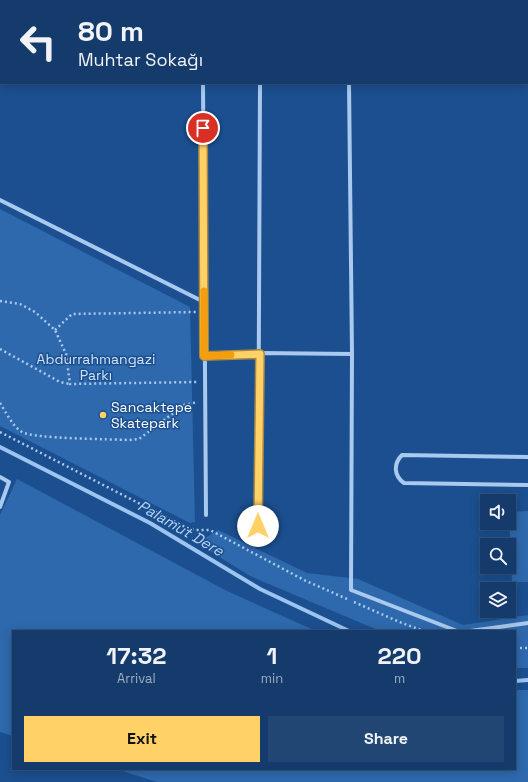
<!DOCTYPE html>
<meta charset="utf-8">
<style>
body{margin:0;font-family:"Space Grotesk",sans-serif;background:#214673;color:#f1f3f6;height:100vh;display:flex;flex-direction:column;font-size:15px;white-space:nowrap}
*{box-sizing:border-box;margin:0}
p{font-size:13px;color:#9dadc1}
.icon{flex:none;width:22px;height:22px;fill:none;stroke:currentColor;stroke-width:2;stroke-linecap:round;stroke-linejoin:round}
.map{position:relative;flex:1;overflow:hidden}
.panel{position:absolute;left:12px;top:630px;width:504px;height:140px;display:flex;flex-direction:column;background:#143b6b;border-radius:0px;box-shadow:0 2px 10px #0003,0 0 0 1px #33557e}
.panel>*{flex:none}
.banner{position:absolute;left:0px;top:0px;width:528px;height:84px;box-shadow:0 2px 10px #0003,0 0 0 1px #33557e;background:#143b6b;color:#f1f3f6;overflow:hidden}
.controls{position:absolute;left:480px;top:494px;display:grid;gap:8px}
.controls a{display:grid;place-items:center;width:36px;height:36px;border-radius:0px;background:#143b6b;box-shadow:0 2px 10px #0003,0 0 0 1px #33557e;font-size:20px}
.pin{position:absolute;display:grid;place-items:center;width:34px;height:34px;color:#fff;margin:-17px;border:2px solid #fff;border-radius:50%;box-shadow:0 1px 4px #0007}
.me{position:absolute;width:44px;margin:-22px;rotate:0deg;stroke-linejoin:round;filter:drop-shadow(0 0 3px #0008)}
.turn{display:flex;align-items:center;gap:14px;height:84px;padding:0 12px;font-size:18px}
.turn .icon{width:52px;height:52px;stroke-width:2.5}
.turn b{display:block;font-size:28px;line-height:34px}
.eta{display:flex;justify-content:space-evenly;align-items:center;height:68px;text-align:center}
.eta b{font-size:24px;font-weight:600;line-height:28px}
.action{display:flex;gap:8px;margin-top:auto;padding:8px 12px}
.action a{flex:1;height:46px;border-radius:0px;background:#ffd166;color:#111;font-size:16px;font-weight:600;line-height:46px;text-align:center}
.action a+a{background:#214673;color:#f1f3f6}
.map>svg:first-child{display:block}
.green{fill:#2e69ad}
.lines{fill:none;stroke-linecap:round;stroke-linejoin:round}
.stream{stroke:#9cc4f0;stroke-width:4}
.path{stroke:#a9c9ee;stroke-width:2.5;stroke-dasharray:2 3;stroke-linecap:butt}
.street{stroke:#a9c9ee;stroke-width:4}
.route-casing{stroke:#a68842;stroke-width:10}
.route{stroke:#ffd166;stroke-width:7}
.slow{stroke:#f59e0b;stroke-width:7}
.poi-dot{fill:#ffd166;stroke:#1b4f8f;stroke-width:1.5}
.labels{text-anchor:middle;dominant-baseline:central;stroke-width:3;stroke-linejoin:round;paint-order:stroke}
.park-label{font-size:14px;fill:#cfe3fa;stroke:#1b4f8f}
.poi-label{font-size:14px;fill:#fff;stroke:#1b4f8f;text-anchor:start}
.water-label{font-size:15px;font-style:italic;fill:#b5d3f5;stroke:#1b4f8f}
</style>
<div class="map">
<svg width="528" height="782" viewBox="0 0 528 782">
<rect width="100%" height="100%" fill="#1b4f8f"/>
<!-- green -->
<g class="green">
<polygon points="0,209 190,307 195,522 190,523 0,426"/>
<polygon points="17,479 227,591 316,631 13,631 13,736 0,732 0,515"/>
<polygon points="528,511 528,582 512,582 509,512"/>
<polygon points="218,530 307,573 358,579 463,625 528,615 528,668 515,668 515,631 380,631 250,576 197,543"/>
<polygon points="515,690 528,690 528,782 157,782 116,769 515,769"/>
</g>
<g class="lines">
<!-- stream -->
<g class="stream">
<polyline points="0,447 150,523 260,589 349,631"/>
<polyline points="515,681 528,680"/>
</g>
<!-- path -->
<g class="path">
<polyline points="0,301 20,304 35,312 55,330 66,354 70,384 197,382"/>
<polyline points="55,330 72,314 196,312"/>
<polyline points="0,349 60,382 70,384"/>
<path d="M0,403c6,9 12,23 22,29 12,7 89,7 107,8l10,-1 45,-34 14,-3"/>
<polyline points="0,432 187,528 196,530 210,530 304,580 347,599"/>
<polyline points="354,602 402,623 424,631"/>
<polyline points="515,648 528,648"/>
</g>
<!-- street -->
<g class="street">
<polyline points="202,0 202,1"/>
<polyline points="260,1 260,0"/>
<polyline points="350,1 350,0"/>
<polyline points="203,83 206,515"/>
<polyline points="349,83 352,354 351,590 457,631"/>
<polyline points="0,200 204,302"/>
<polyline points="205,357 260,353 352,354"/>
<path d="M528,457l-126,-2c-9,9 -8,21 2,28l124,2"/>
<polyline points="0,477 9,482 0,507"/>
<polyline points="258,526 260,83"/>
<polyline points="470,631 528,623"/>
</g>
</g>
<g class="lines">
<defs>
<polyline id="route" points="203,128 204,356 260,354 258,526"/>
</defs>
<!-- route casing -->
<use href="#route" class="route-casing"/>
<!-- route -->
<use href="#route" class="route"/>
<!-- slow -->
<polyline class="slow" points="204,291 204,356 231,355"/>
</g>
<!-- markers -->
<circle class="poi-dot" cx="103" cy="415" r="4"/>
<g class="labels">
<!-- park labels -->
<g class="park-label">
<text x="96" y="359">Abdurrahmangazi<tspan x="96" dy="16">Parkı</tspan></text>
</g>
<!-- poi labels -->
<g class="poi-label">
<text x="111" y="407">Sancaktepe<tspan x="111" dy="16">Skatepark</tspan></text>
</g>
<!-- water labels -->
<g class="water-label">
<text transform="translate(181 528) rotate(30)">Palamut Dere</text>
</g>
</g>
</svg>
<div class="controls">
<a><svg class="icon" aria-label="sound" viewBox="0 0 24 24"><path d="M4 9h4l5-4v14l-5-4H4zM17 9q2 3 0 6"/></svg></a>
<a><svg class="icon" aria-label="search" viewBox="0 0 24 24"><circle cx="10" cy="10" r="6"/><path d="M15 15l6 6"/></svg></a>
<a><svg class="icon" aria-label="layers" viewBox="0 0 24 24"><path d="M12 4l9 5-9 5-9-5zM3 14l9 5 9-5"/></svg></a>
</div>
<div class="pin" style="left:203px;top:128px;background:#d93025"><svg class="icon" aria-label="arrive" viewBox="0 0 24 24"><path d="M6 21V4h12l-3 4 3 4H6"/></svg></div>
<svg class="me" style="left:258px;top:526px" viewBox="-20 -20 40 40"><circle r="19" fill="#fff"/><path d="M0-13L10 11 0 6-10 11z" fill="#ffd166"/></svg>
<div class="banner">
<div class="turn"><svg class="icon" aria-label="left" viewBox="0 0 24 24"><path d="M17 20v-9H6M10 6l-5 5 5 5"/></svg><div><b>80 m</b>Muhtar Sokağı</div></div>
</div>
<section class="panel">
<div class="eta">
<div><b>17:32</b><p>Arrival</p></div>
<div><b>1</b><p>min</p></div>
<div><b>220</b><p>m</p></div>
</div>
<div class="action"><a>Exit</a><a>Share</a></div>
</section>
</div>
